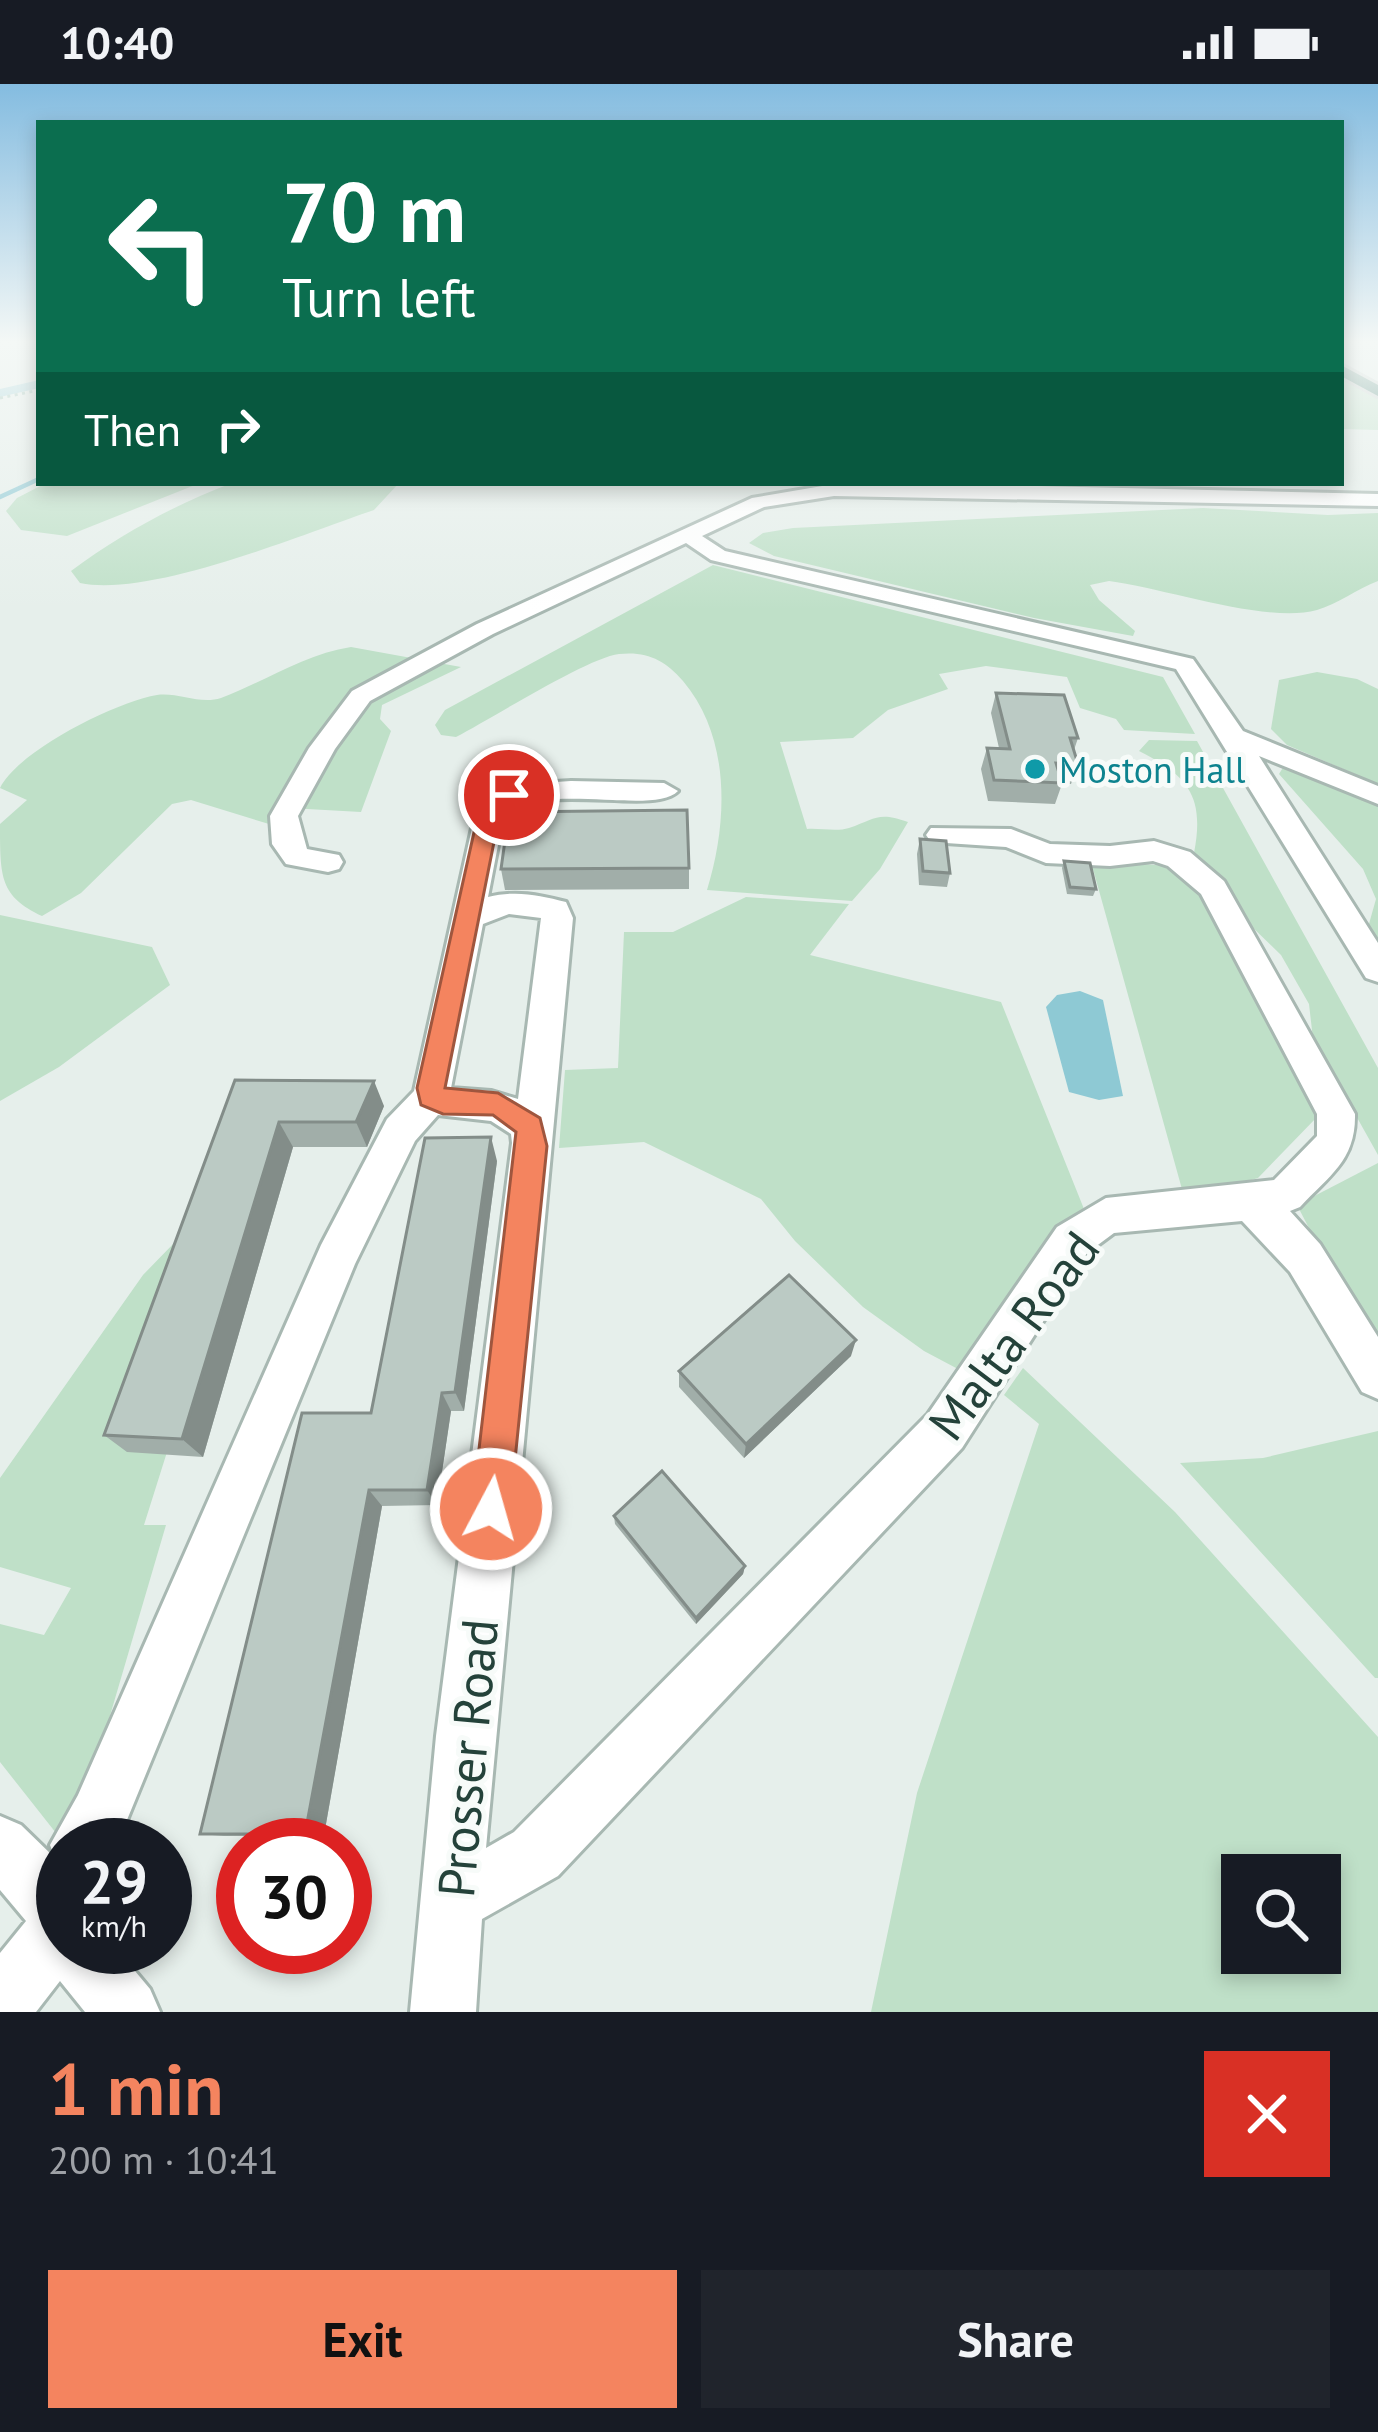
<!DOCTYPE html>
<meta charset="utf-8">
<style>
body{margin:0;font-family:"PT Sans",sans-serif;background:#20242c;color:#f1f3f6;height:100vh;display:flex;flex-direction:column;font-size:45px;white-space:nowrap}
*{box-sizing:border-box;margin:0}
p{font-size:39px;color:#9ea1a6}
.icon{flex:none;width:66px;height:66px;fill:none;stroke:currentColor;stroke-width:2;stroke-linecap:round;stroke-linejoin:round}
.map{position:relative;height:1928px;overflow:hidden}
.sheet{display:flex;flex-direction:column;background:#171b24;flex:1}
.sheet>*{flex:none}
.hud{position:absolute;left:36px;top:36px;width:1308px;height:366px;border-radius:0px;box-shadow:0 6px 18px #0003;background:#0b6e4f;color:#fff;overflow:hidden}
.buttons{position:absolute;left:1221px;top:1770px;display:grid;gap:24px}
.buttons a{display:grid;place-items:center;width:120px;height:120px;border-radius:0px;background:#171b24;box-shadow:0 6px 18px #0003;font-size:60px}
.speed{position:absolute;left:36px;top:1734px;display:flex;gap:24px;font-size:60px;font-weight:700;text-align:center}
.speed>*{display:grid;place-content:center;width:156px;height:156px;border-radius:50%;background:#171b24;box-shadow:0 6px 18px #0003;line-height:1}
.speed small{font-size:30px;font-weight:400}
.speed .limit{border:18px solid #d22;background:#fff;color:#111}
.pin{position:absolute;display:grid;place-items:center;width:102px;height:102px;color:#fff;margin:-51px;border:6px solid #fff;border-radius:50%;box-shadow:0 3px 12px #0007}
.me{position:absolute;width:132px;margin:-66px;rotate:6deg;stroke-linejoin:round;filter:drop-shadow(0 0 9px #0008)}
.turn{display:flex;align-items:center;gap:42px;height:252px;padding:0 48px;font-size:54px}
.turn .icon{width:156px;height:156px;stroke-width:2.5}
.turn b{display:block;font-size:84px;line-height:102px}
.then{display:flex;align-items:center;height:114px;padding:0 48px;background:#0003;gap:24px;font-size:45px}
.round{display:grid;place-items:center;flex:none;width:126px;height:126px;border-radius:0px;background:#20242c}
.head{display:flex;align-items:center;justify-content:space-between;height:204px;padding:0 48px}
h1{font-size:72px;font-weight:600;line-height:90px;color:#f4845f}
.primary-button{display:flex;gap:24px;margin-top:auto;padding:24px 48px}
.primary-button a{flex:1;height:138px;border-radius:0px;background:#f4845f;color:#111;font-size:48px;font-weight:600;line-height:138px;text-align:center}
.primary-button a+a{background:#20242c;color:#f1f3f6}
.status{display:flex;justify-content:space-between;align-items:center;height:84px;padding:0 60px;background:#171b24;direction:ltr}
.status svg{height:33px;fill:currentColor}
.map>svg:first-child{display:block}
.green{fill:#bfe0c8;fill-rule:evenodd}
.water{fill:#8ec9d4}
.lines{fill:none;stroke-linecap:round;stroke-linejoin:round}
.stream{stroke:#8ec9d4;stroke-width:4.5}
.canal{fill:#8ec9d4;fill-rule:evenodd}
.minor-casing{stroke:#a8b8b2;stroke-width:6}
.highway-casing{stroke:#c2cac8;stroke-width:6}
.path{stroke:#86b3a5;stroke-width:3;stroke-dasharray:3 4.5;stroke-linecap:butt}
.minor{fill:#fff;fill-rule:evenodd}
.highway{fill:#2f6f62;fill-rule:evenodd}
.wall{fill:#a1aea9}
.shaded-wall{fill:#838d89}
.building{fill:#bbcac4;stroke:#838d89;stroke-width:3}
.route{fill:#f4845f;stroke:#9f563e;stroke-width:3}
.culture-dot{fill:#0f9aa8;stroke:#f7fbf9;stroke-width:4.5}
.labels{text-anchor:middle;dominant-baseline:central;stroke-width:10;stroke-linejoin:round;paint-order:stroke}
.far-culture-label{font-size:36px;fill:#0d838f;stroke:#f7fbf9;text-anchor:start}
.near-street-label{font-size:51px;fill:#24423a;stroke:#f7fbf9}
</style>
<div class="status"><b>10:40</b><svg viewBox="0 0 49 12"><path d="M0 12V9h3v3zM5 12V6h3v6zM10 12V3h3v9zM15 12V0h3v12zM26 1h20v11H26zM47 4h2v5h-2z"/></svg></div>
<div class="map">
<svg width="1378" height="1928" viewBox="0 0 1378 1928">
<rect width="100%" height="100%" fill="#e6efeb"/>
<!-- green -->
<g class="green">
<polygon points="1341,293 1378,315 1378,346 1341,345"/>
<polygon points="46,399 200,399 67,452 21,446 6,427 17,414"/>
<path d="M232,399h167l-25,27c-71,24 -224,88 -294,73l-9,-12c50,-37 103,-66 161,-88z"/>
<path d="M1203,424l125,7 50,-2v68c-21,8 -40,23 -61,29 -51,14 -152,-22 -208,-29l-19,4 9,15 36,31 -2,5 -99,-18 -260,-62 -25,-13 14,-10 30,-5z"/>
<path d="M713,481l450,112 32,57 -71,-4 -8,-11 -36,-11 -13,-31 -81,-11 -47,8 9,15 -60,21 -35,28 -73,4 27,87c13,-1 30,3 42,-1 26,-9 29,-17 59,-6l-28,47 -28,32 -145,-11c21,-68 24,-152 -24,-209 -18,-21 -36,-30 -64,-27 -32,4 -128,65 -163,83l-15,-2 -6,-10 10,-15z"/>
<path d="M351,563l110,20 -79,38 -2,14 11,12 -30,81 -72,-4 -20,16 -78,-24 -19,4 -91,89 -39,23c-42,-20 -42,-38 -42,-92l27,-24 -27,-12c18,-37 115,-86 157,-93 21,-3 43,10 64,3 43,-16 84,-44 130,-51z"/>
<polygon points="1317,588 1357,595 1378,605 1378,700 1287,661 1271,645 1279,596"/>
<path d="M1149,656l48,1 181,327v87l-65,-116 -4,-35 -28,-49 -33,-32 -18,-33 -36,-37c11,-57 -6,-77 -55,-102z"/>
<polygon points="1299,681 1378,721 1378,875 1367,847 1376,815 1363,785 1279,690 1284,682"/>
<polygon points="1073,774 1179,783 1211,818 1318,1032 1258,1094 1185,1116 1093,785 1067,783"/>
<polygon points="746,813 849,820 810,871 1001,918 1084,1125 973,1293 924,1267 863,1223 795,1157 761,1115 644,1058 559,1064 565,986 618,984 624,848 673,848"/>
<polygon points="0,831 152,863 170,901 59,983 0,1017"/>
<polygon points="1378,1079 1378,1277 1297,1121"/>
<polygon points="176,1157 167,1368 144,1441 166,1441 82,1727 56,1749 0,1678 0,1540 44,1551 71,1504 0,1483 0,1394 143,1191"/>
<path d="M1023,1284l152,144 203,225v275h-507l46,-219 122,-369 -35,-29zM1242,1791h78v78h-78z"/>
<polygon points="1378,1347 1378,1594 1375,1594 1180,1379 1263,1374"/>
</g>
<!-- water -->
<polygon class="water" points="1080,907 1103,916 1123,1012 1099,1016 1069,1008 1046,923 1057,911"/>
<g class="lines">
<!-- stream -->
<polyline class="stream" points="0,413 39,395"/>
<!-- canal -->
<polygon class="canal" points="39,296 39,304 0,313 0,305"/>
<defs>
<g id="minor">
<polygon points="914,399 1378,410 1378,422 834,412 764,423 702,452 725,467 1193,575 1243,647 1378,702 1378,720 1259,672 1378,859 1378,898 1366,894 1176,585 711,476 686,459 493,550 370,617 335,665 298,732 307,765 339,771 343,778 339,785 328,788 286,780 272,760 270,732 309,664 352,607 477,540 752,414 834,400"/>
<path d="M571,697l93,2 14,8c-24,25 -131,-10 -174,23l-16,83c28,-7 51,-2 78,5l7,16 -87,930 28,-16 414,-418 129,-187 49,-29 168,-18 43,-44v-22l-116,-220 -33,-28 -15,-5 -43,5 -64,-3 -40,-16 -75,-5 -5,-7 5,-7 80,1 39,15 60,2 44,-5 36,11 34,29 131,233c1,46 -25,61 -55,93l-10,4 30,33 58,93v62l-16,-7 -72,-120 -48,-51 -128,12 -27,20 -125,195 -404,428 -76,43 -6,93h-66l26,-276 76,-593 -1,-9 -20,-13 -53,-6 -23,26 -60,123 -235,573 -5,8h-52v102h52l35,42 10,23h-75l-25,-31 -24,31h-36v-59l26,-32 -26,-31v-74l21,9 34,33 -5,-13 28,-50 243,-550 66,-126 27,-28 62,-281c22,-27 63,-27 95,-29zM509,830l32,4 -23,181 -27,-8 -40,-3 32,-164z"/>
</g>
<polygon id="highway" points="1341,281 1378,301 1378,312 1341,292"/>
</defs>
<!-- minor casing -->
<use href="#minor" class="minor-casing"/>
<!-- highway casing -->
<use href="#highway" class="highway-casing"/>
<!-- path -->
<polyline class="path" points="0,314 39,306"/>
<!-- minor -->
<use href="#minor" class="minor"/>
<!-- highway -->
<use href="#highway" class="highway"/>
</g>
<!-- wall -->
<g class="wall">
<polygon points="996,609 1078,654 1074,666 1078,680 1071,700 1062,700 1055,720 988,717 981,685 987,664 999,664 991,629"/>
<polygon points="920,755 950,789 947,803 919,801 917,770"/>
<polygon points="1064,777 1096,805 1093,812 1067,810 1062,784"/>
<polygon points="689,784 689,805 505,806 501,785"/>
<polygon points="235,996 384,1022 367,1063 293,1063 203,1373 127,1368 104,1351"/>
<polygon points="497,1077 464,1327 451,1327 437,1421 382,1422 324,1751 224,1752 200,1750 371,1329"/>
<polygon points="851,1272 744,1374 679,1303 679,1287"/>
<polygon points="614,1432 745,1482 743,1490 696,1540 615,1440"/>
</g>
<!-- shaded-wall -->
<g class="shaded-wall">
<polygon points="374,997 384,1022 367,1063 356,1038"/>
<polygon points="279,1038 293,1063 203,1373 182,1355"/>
<polygon points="491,1053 497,1077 464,1327 455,1308"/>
<polygon points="856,1256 851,1272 744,1374 746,1360"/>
<polygon points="442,1309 451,1327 437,1421 427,1406"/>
<polygon points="369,1406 382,1422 324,1751 305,1750"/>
<polygon points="745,1482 743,1490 696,1540 696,1534"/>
</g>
<!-- building -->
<g class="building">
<polygon points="996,609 1064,611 1078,654 1070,654 1078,680 1056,679 1062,699 994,696 987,664 1010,665"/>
<polygon points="687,726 689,784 501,785 509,728"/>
<polygon points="920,755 946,757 950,789 923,787"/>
<polygon points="1064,777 1090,779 1096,805 1070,803"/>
<polygon points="235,996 374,997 356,1038 279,1038 182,1355 104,1351"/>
<polygon points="491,1053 455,1308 442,1309 427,1406 369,1406 305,1750 200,1750 302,1329 371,1329 425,1054"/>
<polygon points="789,1191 856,1256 746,1360 679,1287"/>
<polygon points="662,1387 745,1482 696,1534 614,1432"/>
</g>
<!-- sky -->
<linearGradient id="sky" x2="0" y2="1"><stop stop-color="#84bce0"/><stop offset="0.49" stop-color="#f4f8f6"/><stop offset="1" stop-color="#f4f8f6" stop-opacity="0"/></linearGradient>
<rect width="1378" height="526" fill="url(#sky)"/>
<!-- route -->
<polygon class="route" points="509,705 520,711 500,728 445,1004 498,1009 540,1034 547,1062 510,1425 504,1438 491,1444 477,1438 472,1425 516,1048 493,1031 443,1030 421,1021 417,1004 479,726"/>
<!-- markers -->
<circle class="culture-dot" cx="1035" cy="685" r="12"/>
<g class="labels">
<!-- far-culture labels -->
<g class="far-culture-label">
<text x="1059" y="685">Moston Hall</text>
</g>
<!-- near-street labels -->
<g class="near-street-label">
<text transform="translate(1013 1251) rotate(-53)">Malta Road</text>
<text transform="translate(467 1674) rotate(-85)">Prosser Road</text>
</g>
</g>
</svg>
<div class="buttons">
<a><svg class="icon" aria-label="search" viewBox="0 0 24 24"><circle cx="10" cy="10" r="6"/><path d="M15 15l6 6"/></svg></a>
</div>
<div class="speed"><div>29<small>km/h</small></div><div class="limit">30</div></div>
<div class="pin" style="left:509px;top:711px;background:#d93025"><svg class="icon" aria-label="arrive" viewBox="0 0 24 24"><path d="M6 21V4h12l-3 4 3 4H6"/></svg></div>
<svg class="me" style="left:491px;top:1425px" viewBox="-20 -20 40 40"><circle r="17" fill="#f4845f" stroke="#fff" stroke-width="3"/><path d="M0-11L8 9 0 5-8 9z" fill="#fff"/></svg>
<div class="hud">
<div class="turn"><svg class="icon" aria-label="left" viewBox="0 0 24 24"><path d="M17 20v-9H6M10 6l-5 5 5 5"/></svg><div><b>70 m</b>Turn left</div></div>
<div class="then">Then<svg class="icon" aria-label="right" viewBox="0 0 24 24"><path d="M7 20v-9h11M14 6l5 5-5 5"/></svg></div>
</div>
</div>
<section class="sheet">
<div class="head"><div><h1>1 min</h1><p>200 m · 10:41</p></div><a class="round" style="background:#d93025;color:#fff"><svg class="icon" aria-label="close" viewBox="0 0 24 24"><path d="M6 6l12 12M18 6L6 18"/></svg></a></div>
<div class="primary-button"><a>Exit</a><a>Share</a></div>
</section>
